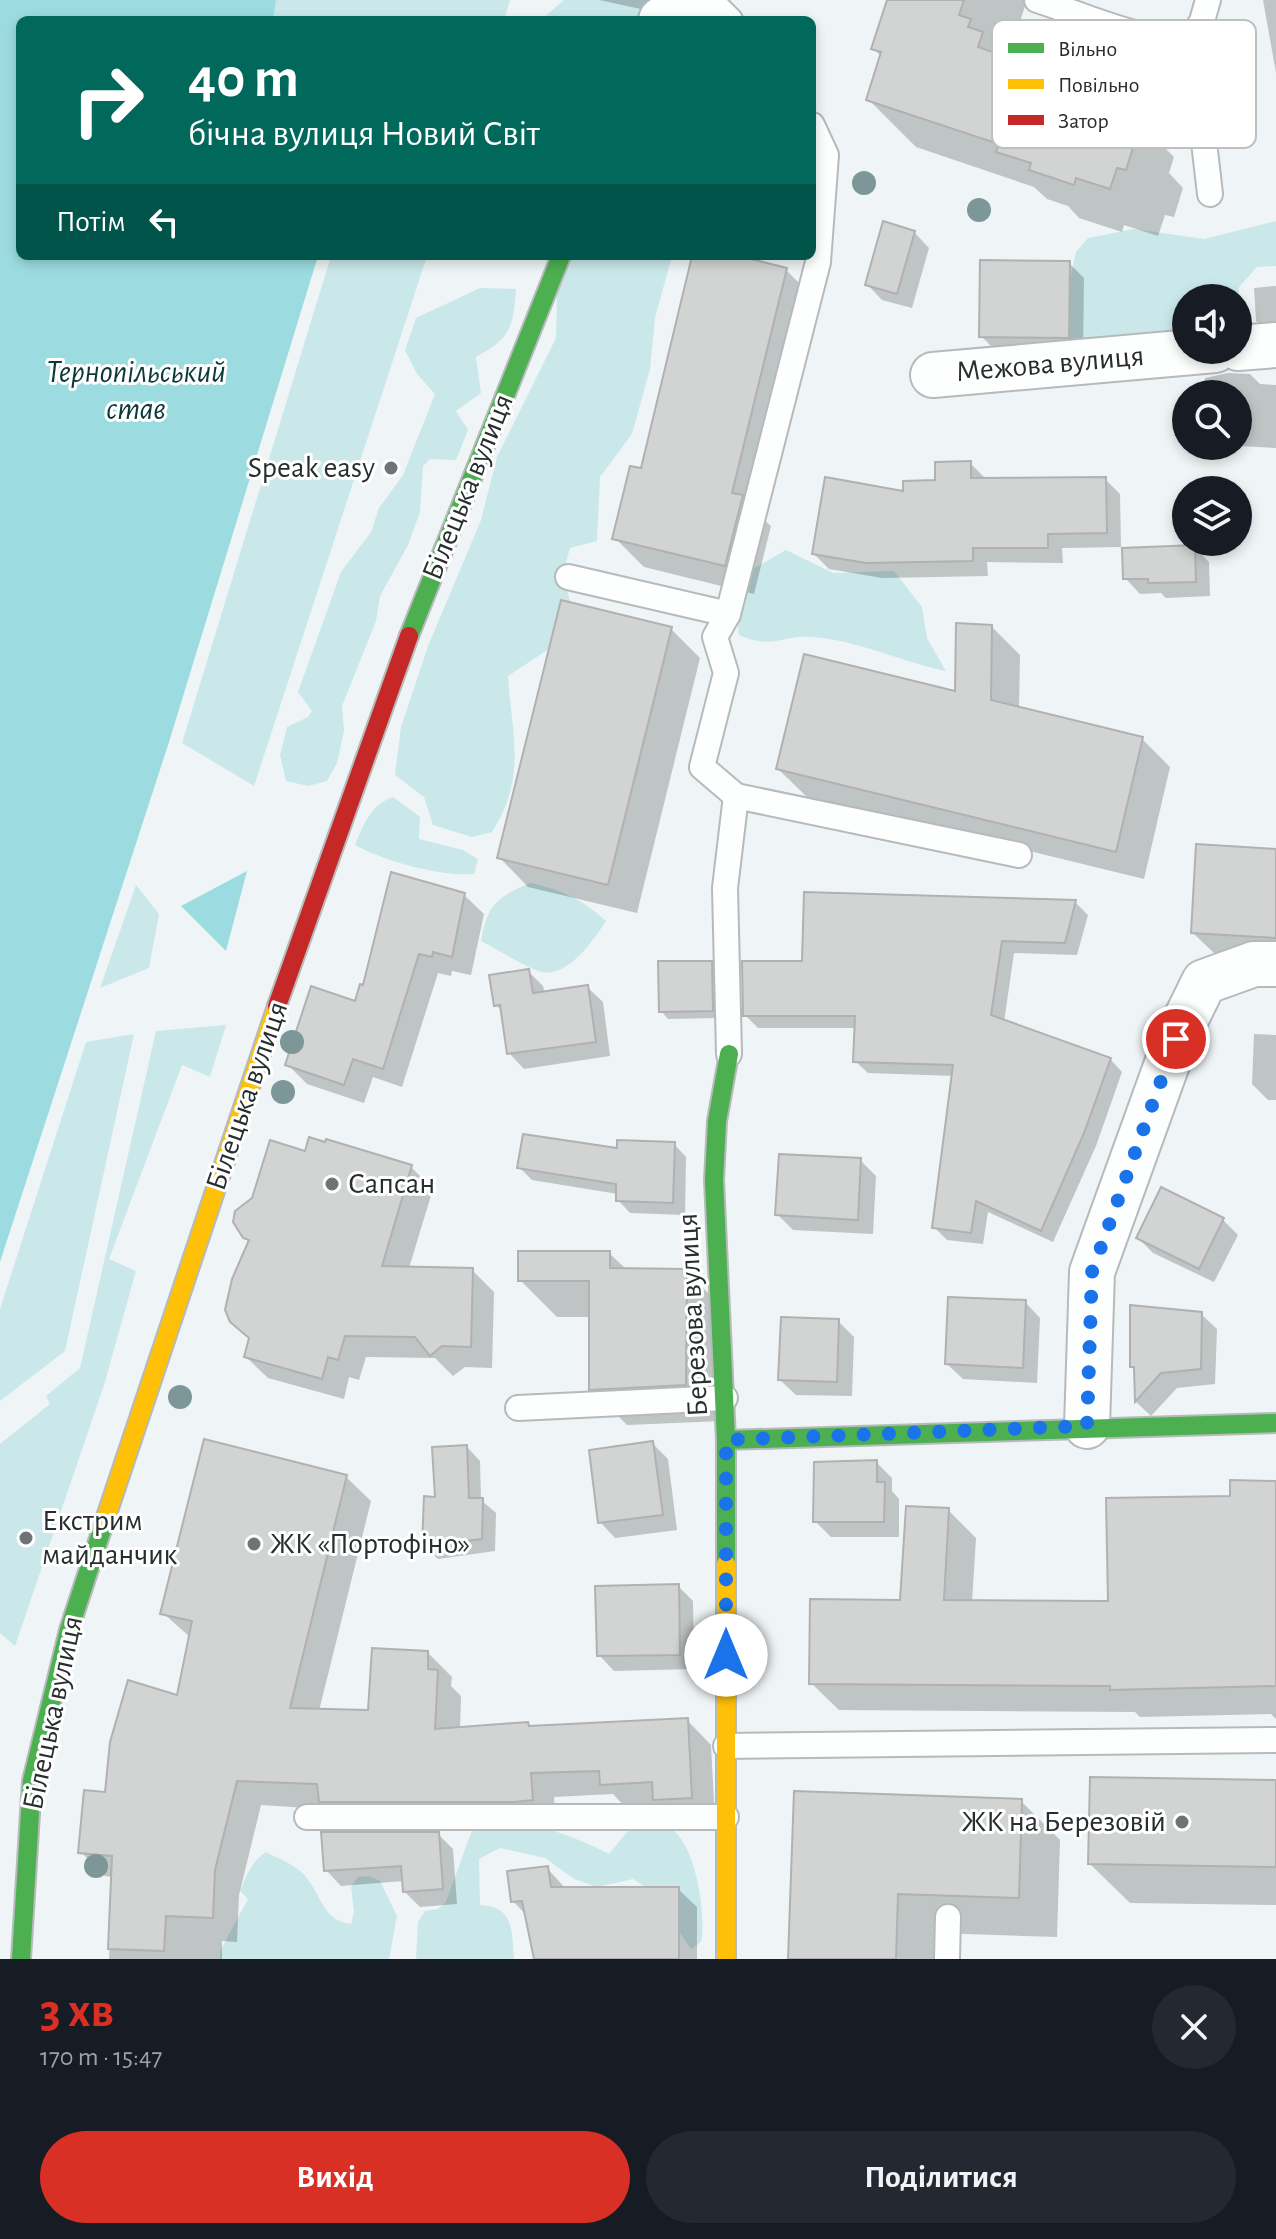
<!DOCTYPE html>
<html lang="uk">
<meta charset="utf-8">
<style>
body{margin:0;font-family:"Alegreya Sans",sans-serif;background:#242831;color:#f1f3f6;height:100vh;display:flex;flex-direction:column;font-size:30px;white-space:nowrap}
*{box-sizing:border-box;margin:0}
p{font-size:26px;color:#9ea1a6}
.icon{flex:none;width:44px;height:44px;fill:none;stroke:currentColor;stroke-width:2;stroke-linecap:round;stroke-linejoin:round}
.map{position:relative;height:1959px;overflow:hidden}
.sheet{display:flex;flex-direction:column;background:#171b24;flex:1}
.sheet>*{flex:none}
.guide{position:absolute;left:16px;top:16px;width:800px;height:244px;border-radius:12px;box-shadow:0 4px 12px #0003;background:#00695c;color:#fff;overflow:hidden}
.buttons{position:absolute;left:1172px;top:284px;display:grid;gap:16px}
.buttons a{display:grid;place-items:center;width:80px;height:80px;border-radius:50%;background:#171b24;box-shadow:0 4px 12px #0003;font-size:40px}
.pin{position:absolute;display:grid;place-items:center;width:68px;height:68px;color:#fff;margin:-34px;border:4px solid #fff;border-radius:50%;box-shadow:0 2px 8px #0007}
.me{position:absolute;width:88px;margin:-44px;rotate:0deg;stroke-linejoin:round;filter:drop-shadow(0 0 6px #0008)}
.turn{display:flex;align-items:center;gap:28px;height:168px;padding:0 40px;font-size:36px}
.turn .icon{width:104px;height:104px;stroke-width:2.5}
.turn b{display:block;font-size:56px;line-height:68px}
.then{display:flex;align-items:center;height:76px;padding:0 40px;background:#0003;gap:16px;font-size:30px}
.round{display:grid;place-items:center;flex:none;width:84px;height:84px;border-radius:42px;background:#242831}
.headline{display:flex;align-items:center;justify-content:space-between;height:136px;padding:0 40px}
h1{font-size:48px;font-weight:600;line-height:60px;color:#d93025}
.cta{display:flex;gap:16px;margin-top:auto;padding:16px 40px}
.cta a{flex:1;height:92px;border-radius:48px;background:#d93025;color:#fff;font-size:32px;font-weight:600;line-height:92px;text-align:center}
.cta a+a{background:#242831;color:#f1f3f6}
.map>svg:first-child{display:block}
.green{fill:#cae8ea}
.water{fill:#9cdce0}
.shadow{fill:#0003}
.building{fill:#d2d4d3;stroke:#b0b1b0;stroke-width:2}
.lines{fill:none;stroke-linecap:round;stroke-linejoin:round}
.lane-casing{stroke:#b6babb;stroke-width:28}
.street-casing{stroke:#b6babb;stroke-width:48}
.fast-casing{stroke:#b6babb;stroke-width:22}
.slow-casing{stroke:#b6babb;stroke-width:22}
.jam-casing{stroke:#b6babb;stroke-width:22}
.lane{stroke:#fdfefe;stroke-width:24}
.street{stroke:#fdfefe;stroke-width:44}
.fast{stroke:#4caf50;stroke-width:18}
.slow{stroke:#ffc107;stroke-width:18}
.jam{stroke:#c62828;stroke-width:18}
.tree{fill:#7d9698}
.route{stroke:#1a73e8;stroke-width:14;stroke-dasharray:0 25.2}
.poi-dot{fill:#6e7373;stroke:#fff;stroke-width:3}
.labels{text-anchor:middle;dominant-baseline:central;stroke-width:6;stroke-linejoin:round;paint-order:stroke}
.street-label{font-size:30px;fill:#282d2d;stroke:#fff}
.poi-label{font-size:30px;fill:#282d2d;stroke:#fff;text-anchor:start}
.water-label{font-size:32px;font-style:italic;fill:#0c383a;stroke:#fff}
.key{fill:#fff;stroke:#bec0c0;stroke-width:2}
.key-label{font-size:22px;fill:#282d2d}
</style>
<div class="map">
<svg width="1276" height="1959" viewBox="0 0 1276 1959">
<rect width="100%" height="100%" fill="#eff5f6"/>
<!-- green -->
<g class="green">
<polygon points="268,0 510,0 504,20 271,20"/>
<polygon points="564,0 647,0 654,11 652,20 541,20"/>
<polygon points="1276,221 1276,266 1257,267 1239,287 1238,300 1186,298 1186,346 1098,361 1059,331 1076,252 1088,238 1134,229 1204,239"/>
<polygon points="331,256 427,256 254,786 182,743"/>
<path d="M558,256h114l-17,62 -5,51 -18,65 -32,43 -3,64 -27,7 -7,25 8,32 -16,40 -47,31c4,60 19,101 -16,156l-20,5 -39,-12 -9,-28 -29,-22 6,-48 27,-81 53,-126 16,-63 59,-119z"/>
<path d="M480,288l36,1c-3,39 -5,49 -40,68l5,36 -25,18 12,19 -12,30 -26,-1 -7,7 -3,46 -12,33 -28,51 -4,25 -34,85 2,25 -7,32 -10,18 -19,5 -22,-5 -6,-26 7,-28 21,-10 4,-6 -14,-19 43,-120 30,-40 8,-24 24,-33 32,-81 -18,-20 -12,-24 11,-32z"/>
<path d="M786,550l47,23 61,-2 28,36 5,31 19,33c-45,-9 -88,-31 -134,-34 -31,-2 -39,13 -73,-2l-3,-27 15,-38z"/>
<path d="M393,797l27,20 -1,22 44,11 15,9 -4,15c-32,3 -91,-13 -119,-29 9,-21 15,-40 38,-48z"/>
<path d="M530,883c32,7 52,16 76,38 -13,20 -40,60 -68,50 -19,-7 -39,-21 -57,-30 6,-35 15,-44 49,-58z"/>
<polygon points="136,885 159,914 149,968 100,988"/>
<polygon points="226,1025 210,1077 182,1065 109,1259 136,1271 104,1385 15,1646 0,1633 0,1444 50,1404 46,1396 80,1368 156,1031"/>
<polygon points="134,1034 65,1351 0,1401 0,1309 86,1042"/>
<path d="M489,1818c44,4 81,16 120,36l23,-28c9,-1 21,-3 31,-1 32,7 44,90 38,117l-10,7 -38,-57 -20,-13 -36,8 -23,-8 -29,-21 -45,-10 -21,11 1,46c34,1 32,26 34,54h-98l2,-37 7,-11 13,-2 8,-7 25,-69z"/>
<path d="M266,1852c11,6 25,11 34,19 21,17 20,50 51,53l3,-12 -3,-25 7,-10 11,-1 11,5 17,35 -8,43h-169v-8l28,-52 -8,-8c6,-15 12,-30 26,-39z"/>
</g>
<!-- water -->
<g class="water">
<polygon points="0,0 276,0 273,20 20,20 20,256 318,256 169,742 0,1262"/>
<polygon points="247,871 226,951 181,906"/>
</g>
<!-- shadow -->
<g class="shadow">
<polygon points="599,0 668,0 664,14"/>
<polygon points="899,0 1027,0 1008,59 1101,93 1114,105 1126,109 1174,157 1169,173 1183,188 1174,217 1165,215 1158,236 1124,225 1122,232 1079,218 1068,206 1047,199 1034,187 916,147 868,99 882,57 873,48"/>
<polygon points="1263,0 1276,0 1276,73"/>
<polygon points="914,232 929,248 912,308 882,300 867,284"/>
<polygon points="694,256 731,256 786,270 815,299 762,518 771,526 754,594 644,567 615,538 642,470"/>
<polygon points="1069,263 1084,278 1083,352 996,351 981,336"/>
<polygon points="1276,286 1276,328 1264,328 1256,321 1254,288"/>
<polygon points="1228,373 1250,374 1260,384 1276,385 1276,448 1238,446 1238,394 1204,394 1205,378"/>
<polygon points="970,463 985,478 1105,479 1120,494 1121,547 1062,548 1063,563 987,562 988,576 882,578 829,569 814,554 905,493 937,482"/>
<polygon points="1194,547 1209,562 1210,596 1166,598 1161,593 1140,594 1125,578"/>
<polygon points="991,626 1020,655 1019,708 1142,739 1170,767 1144,879 807,797 778,769 957,693"/>
<polygon points="671,629 700,658 637,913 528,887 499,857"/>
<polygon points="1276,851 1276,958 1216,955 1193,933"/>
<polygon points="806,894 1075,902 1088,915 1077,955 1014,953 1004,1022 1110,1059 1122,1072 1096,1146 1053,1242 988,1212 983,1244 947,1240 934,1227 954,1076 868,1073 855,1061 856,1028 758,1028 745,1015 804,963"/>
<polygon points="464,895 484,914 471,975 452,971 451,976 438,973 402,1087 373,1077 364,1103 307,1084 288,1065 356,1003 365,988"/>
<polygon points="711,963 718,970 719,1018 668,1019 661,1011"/>
<polygon points="528,971 543,986 545,993 587,987 603,1002 610,1056 524,1069 509,1053 503,1012 496,1005"/>
<polygon points="1254,1034 1276,1035 1276,1100 1268,1100 1252,1084"/>
<polygon points="674,1144 686,1157 685,1215 630,1213 618,1200 618,1194 532,1180 520,1168"/>
<polygon points="307,1153 411,1167 433,1189 409,1268 472,1270 494,1292 492,1368 465,1367 453,1376 435,1358 366,1357 359,1380 349,1377 344,1399 268,1378 246,1357 251,1340 232,1321 250,1242 244,1236"/>
<polygon points="860,1160 876,1176 873,1234 793,1230 777,1214"/>
<polygon points="1222,1219 1238,1235 1214,1282 1153,1253 1138,1238"/>
<polygon points="609,1253 627,1270 686,1271 722,1307 722,1421 627,1425 591,1389 591,1317 557,1317 520,1280"/>
<polygon points="1025,1302 1040,1318 1037,1383 963,1379 947,1364"/>
<polygon points="1132,1307 1201,1314 1217,1329 1215,1384 1177,1388 1151,1416 1136,1402"/>
<polygon points="838,1321 854,1337 852,1396 796,1395 780,1380"/>
<polygon points="652,1443 668,1459 677,1530 615,1538 600,1522"/>
<polygon points="467,1447 480,1461 481,1500 496,1513 495,1551 438,1559 424,1546 437,1499"/>
<polygon points="876,1462 892,1478 892,1491 899,1499 899,1537 831,1537 815,1521"/>
<polygon points="346,1477 371,1501 319,1711 370,1712 428,1653 452,1677 451,1686 461,1696 460,1729 687,1720 711,1745 715,1822 626,1808 613,1794 554,1797 556,1824 261,1805 239,1895 237,1942 222,1941 222,1959 109,1959 113,1877 105,1876 81,1852 107,1794 178,1697 191,1638 163,1613"/>
<polygon points="1276,1483 1276,1719 1271,1714 1140,1717 1135,1712 839,1710 811,1683 902,1602 948,1510 976,1538 972,1602 1110,1603 1232,1498"/>
<polygon points="678,1586 693,1601 694,1669 614,1671 599,1655"/>
<polygon points="1276,1781 1276,1905 1130,1903 1090,1864"/>
<polygon points="1021,1801 1060,1840 1057,1937 937,1933 936,1959 790,1959"/>
<polygon points="438,1834 453,1849 457,1904 420,1907 405,1892 404,1881 341,1886 326,1870"/>
<polygon points="547,1868 566,1889 678,1889 697,1907 697,1959 535,1959 527,1916 513,1901"/>
</g>
<!-- building -->
<g class="building">
<polygon points="887,0 964,0 959,15 971,19 968,27 983,32 978,47 1102,91 1100,99 1127,107 1119,132 1136,138 1126,170 1117,168 1110,189 1076,178 1074,185 1029,170 1031,163 996,152 999,144 866,100 881,52 871,49"/>
<polygon points="883,221 915,231 897,294 865,285"/>
<polygon points="692,256 739,256 787,268 732,493 743,495 725,566 612,539 630,466 641,468"/>
<polygon points="980,260 1070,261 1069,338 979,337"/>
<polygon points="971,461 971,478 1106,477 1107,533 1048,534 1048,548 973,548 973,561 866,563 812,554 825,477 903,491 903,481 935,480 935,462"/>
<polygon points="1195,545 1196,582 1148,583 1148,579 1123,579 1122,548"/>
<polygon points="561,600 672,627 608,885 497,858"/>
<polygon points="956,623 992,625 991,700 1143,737 1116,852 776,769 804,654 955,691"/>
<polygon points="1196,844 1276,849 1276,938 1191,933"/>
<polygon points="391,872 465,893 452,957 433,952 432,957 419,954 383,1069 353,1059 344,1085 285,1065 311,986 355,1001 360,984 363,985"/>
<polygon points="804,892 1076,900 1065,943 1002,941 991,1015 1111,1058 1084,1133 1041,1231 976,1201 971,1233 932,1228 953,1065 853,1062 855,1016 743,1016 742,961 802,961"/>
<polygon points="658,961 712,961 713,1011 659,1012"/>
<polygon points="529,969 533,993 588,985 596,1042 507,1054 500,1005 494,1006 489,975"/>
<polygon points="523,1134 617,1148 617,1140 675,1142 673,1203 616,1201 616,1184 517,1168"/>
<polygon points="309,1137 325,1142 326,1139 412,1165 382,1266 473,1268 471,1347 442,1346 430,1356 415,1337 345,1336 338,1360 328,1357 322,1379 244,1357 249,1338 230,1322 225,1310 232,1279 249,1240 243,1238 233,1222 235,1211 252,1198 270,1140 305,1151"/>
<polygon points="779,1154 861,1158 858,1220 775,1215"/>
<polygon points="1161,1187 1224,1218 1199,1269 1136,1238"/>
<polygon points="518,1251 610,1251 610,1268 687,1269 686,1385 589,1390 589,1281 518,1281"/>
<polygon points="948,1297 1026,1300 1023,1368 945,1364"/>
<polygon points="1130,1305 1202,1312 1201,1369 1161,1373 1135,1402 1134,1367 1130,1367"/>
<polygon points="781,1317 839,1319 837,1382 778,1380"/>
<polygon points="204,1439 347,1475 290,1708 368,1710 372,1648 428,1651 428,1669 438,1670 435,1729 528,1722 529,1726 688,1718 692,1798 653,1800 652,1782 600,1785 599,1771 531,1773 533,1800 514,1802 319,1802 317,1784 237,1781 215,1870 213,1918 166,1916 164,1951 108,1949 112,1856 78,1853 84,1790 105,1792 110,1742 128,1680 177,1695 192,1621 160,1614"/>
<polygon points="653,1441 663,1515 598,1523 589,1450"/>
<polygon points="467,1445 469,1498 483,1498 482,1539 422,1546 424,1496 435,1497 432,1447"/>
<polygon points="877,1460 877,1482 885,1482 884,1522 813,1522 814,1462"/>
<polygon points="1230,1480 1276,1481 1276,1686 1110,1690 1110,1686 809,1684 810,1599 900,1600 906,1506 949,1508 944,1600 1108,1601 1106,1498 1230,1496"/>
<polygon points="679,1584 680,1655 597,1656 595,1586"/>
<polygon points="1090,1777 1276,1780 1276,1867 1088,1864"/>
<polygon points="794,1791 1022,1799 1019,1898 898,1894 896,1959 788,1959"/>
<polygon points="321,1832 439,1832 443,1889 403,1892 401,1866 324,1871"/>
<polygon points="548,1866 551,1887 679,1887 679,1959 534,1959 522,1901 511,1902 507,1871"/>
</g>
<g class="lines">
<defs>
<g id="lane">
<polyline points="686,0 719,9 730,20"/>
<path d="M1037,0c48,15 104,44 155,38"/>
<polyline points="1208,0 1202,21 1192,38 1210,194"/>
<polyline points="568,577 728,614 818,262 826,155 812,125"/>
<polyline points="728,614 715,637 726,673 702,767 736,796"/>
<polyline points="729,1054 725,888 736,796 1019,855"/>
<polyline points="518,1408 725,1398"/>
<polyline points="726,1746 1276,1740"/>
<polyline points="307,1817 726,1817"/>
<polyline points="947,1959 948,1917"/>
</g>
<g id="street">
<polyline points="661,20 686,0"/>
<polyline points="1238,348 1276,345"/>
<polyline points="933,375 1215,350"/>
<polyline points="1087,1426 1092,1272 1176,1039 1204,982 1254,964 1276,964"/>
</g>
<g id="fast">
<polyline points="409,636 561,256"/>
<polyline points="726,1440 1276,1423"/>
<polyline points="726,1564 726,1440 714,1180 717,1121 729,1054"/>
<polyline points="21,1959 32,1781 69,1630 106,1517"/>
</g>
<g id="slow">
<polyline points="106,1517 277,1006"/>
<polyline points="726,1564 726,1959"/>
</g>
<polyline id="jam" points="277,1006 409,636"/>
</defs>
<!-- lane casing -->
<use href="#lane" class="lane-casing"/>
<!-- street casing -->
<use href="#street" class="street-casing"/>
<!-- fast casing -->
<use href="#fast" class="fast-casing"/>
<!-- slow casing -->
<use href="#slow" class="slow-casing"/>
<!-- jam casing -->
<use href="#jam" class="jam-casing"/>
<!-- lane -->
<use href="#lane" class="lane"/>
<!-- street -->
<use href="#street" class="street"/>
<!-- fast -->
<use href="#fast" class="fast"/>
<!-- slow -->
<use href="#slow" class="slow"/>
<!-- jam -->
<use href="#jam" class="jam"/>
</g>
<!-- trees -->
<g class="tree">
<circle cx="864" cy="183" r="12"/>
<circle cx="979" cy="210" r="12"/>
<circle cx="292" cy="1042" r="12"/>
<circle cx="283" cy="1092" r="12"/>
<circle cx="180" cy="1397" r="12"/>
<circle cx="96" cy="1866" r="12"/>
</g>
<g class="lines">
<!-- route -->
<polyline class="route" points="726,1655 726,1440 1087,1426 1092,1272 1176,1039"/>
</g>
<!-- markers -->
<g class="poi-dot">
<circle cx="391" cy="468" r="8"/>
<circle cx="332" cy="1184" r="8"/>
<circle cx="26" cy="1538" r="8"/>
<circle cx="254" cy="1544" r="8"/>
<circle cx="1182" cy="1822" r="8"/>
</g>
<g class="labels">
<!-- street labels -->
<g class="street-label">
<text transform="translate(1050 364) rotate(-5)">Межова вулиця</text>
<text transform="translate(468 487) rotate(-68)">Білецька вулиця</text>
<text transform="translate(247 1096) rotate(-71)">Білецька вулиця</text>
<text transform="translate(693 1315) rotate(-93)">Березова вулиця</text>
<text transform="translate(53 1713) rotate(-78)">Білецька вулиця</text>
</g>
<!-- poi labels -->
<g class="poi-label">
<text x="375" y="468" text-anchor="end">Speak easy</text>
<text x="348" y="1184">Сапсан</text>
<text x="42" y="1521">Екстрим<tspan x="42" dy="34">майданчик</tspan></text>
<text x="270" y="1544">ЖК «Портофіно»</text>
<text x="1166" y="1822" text-anchor="end">ЖК на Березовій</text>
</g>
<!-- water labels -->
<g class="water-label">
<text x="136" y="372">Тернопільський<tspan x="136" dy="37">став</tspan></text>
</g>
</g>
<!-- legend -->
<rect x="992" y="20" width="264" height="128" rx="12" class="key"/>
<rect x="1008" y="43" width="36" height="10" fill="#4caf50"/>
<rect x="1008" y="79" width="36" height="10" fill="#ffc107"/>
<rect x="1008" y="115" width="36" height="10" fill="#c62828"/>
<g class="key-label">
<text x="1058" y="56">Вільно</text>
<text x="1058" y="92">Повільно</text>
<text x="1058" y="128">Затор</text>
</g>
</svg>
<div class="buttons">
<a><svg class="icon" aria-label="sound" viewBox="0 0 24 24"><path d="M4 9h4l5-4v14l-5-4H4zM17 9q2 3 0 6"/></svg></a>
<a><svg class="icon" aria-label="search" viewBox="0 0 24 24"><circle cx="10" cy="10" r="6"/><path d="M15 15l6 6"/></svg></a>
<a><svg class="icon" aria-label="layers" viewBox="0 0 24 24"><path d="M12 4l9 5-9 5-9-5zM3 14l9 5 9-5"/></svg></a>
</div>
<div class="pin" style="left:1176px;top:1039px;background:#d93025"><svg class="icon" aria-label="arrive" viewBox="0 0 24 24"><path d="M6 21V4h12l-3 4 3 4H6"/></svg></div>
<svg class="me" style="left:726px;top:1655px" viewBox="-20 -20 40 40"><circle r="19" fill="#fff"/><path d="M0-13L10 11 0 6-10 11z" fill="#1a73e8"/></svg>
<div class="guide">
<div class="turn"><svg class="icon" aria-label="right" viewBox="0 0 24 24"><path d="M7 20v-9h11M14 6l5 5-5 5"/></svg><div><b>40 m</b>бічна вулиця Новий Світ</div></div>
<div class="then">Потім<svg class="icon" aria-label="left" viewBox="0 0 24 24"><path d="M17 20v-9H6M10 6l-5 5 5 5"/></svg></div>
</div>
</div>
<section class="sheet">
<div class="headline"><div><h1>3 хв</h1><p>170 m · 15:47</p></div><a class="round"><svg class="icon" aria-label="close" viewBox="0 0 24 24"><path d="M6 6l12 12M18 6L6 18"/></svg></a></div>
<div class="cta"><a>Вихід</a><a>Поділитися</a></div>
</section>
